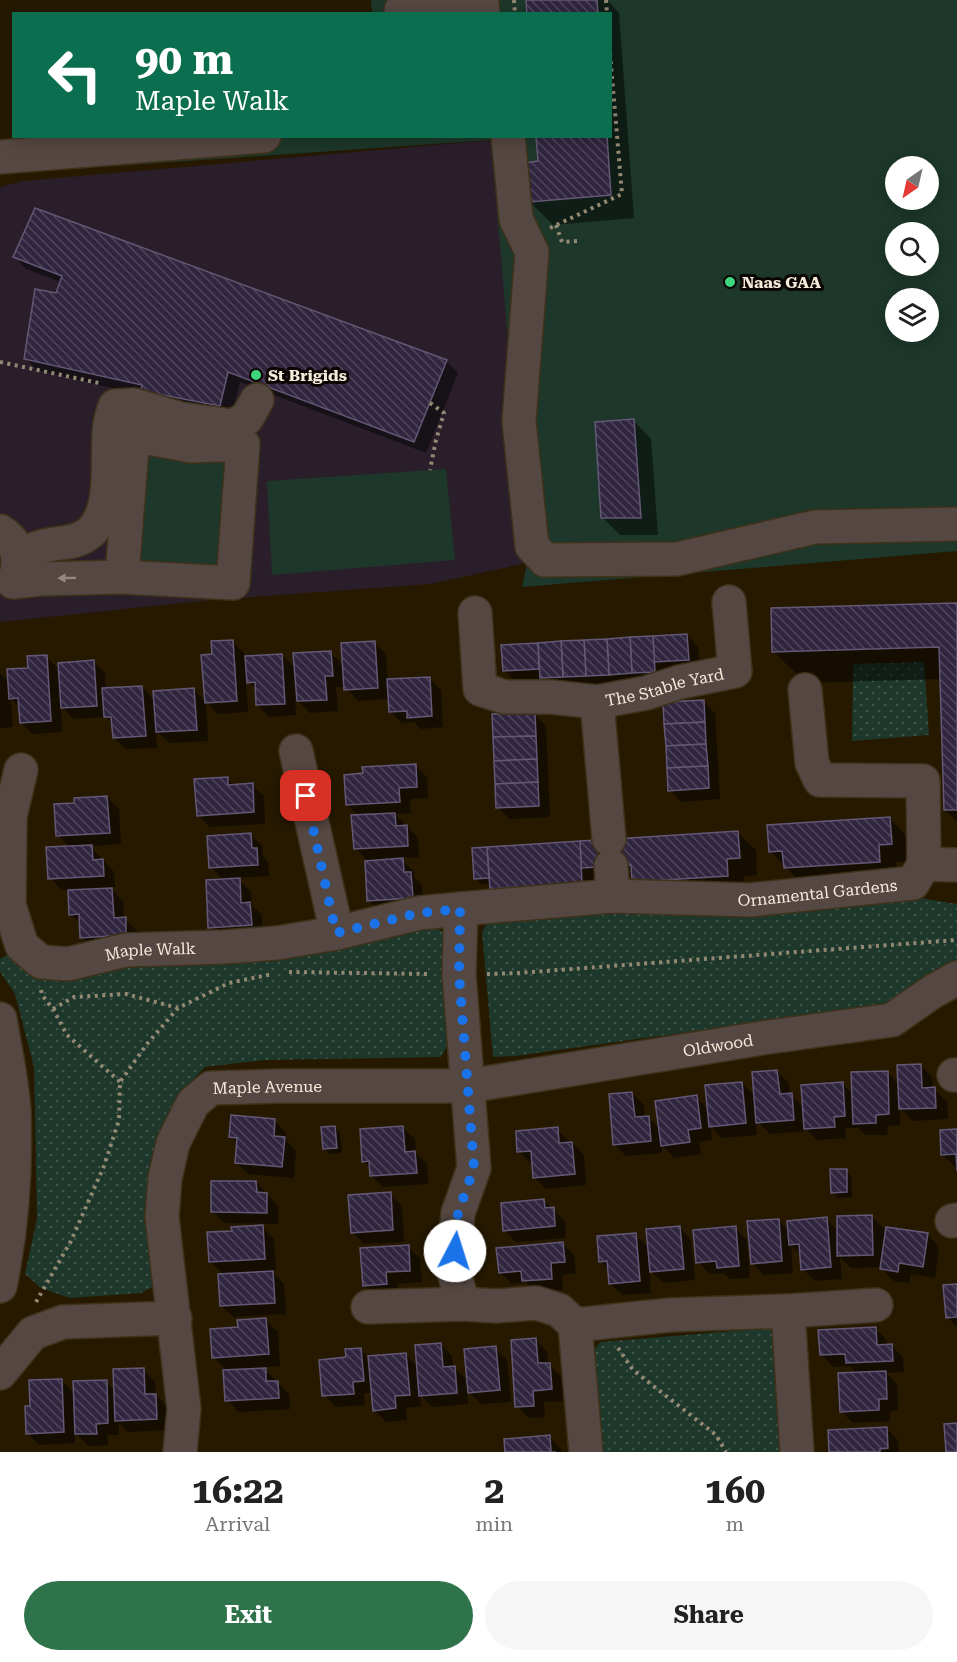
<!DOCTYPE html>
<style>
body{margin:0;font-family:"Roboto Serif",serif;background:#f6f6f6;color:#222;height:100vh;display:flex;flex-direction:column;font-size:22px;white-space:nowrap}
*{box-sizing:border-box;margin:0}
p{font-size:20px;color:#767676}
.icon{flex:none;width:33px;height:33px;fill:none;stroke:currentColor;stroke-width:2;stroke-linecap:round;stroke-linejoin:round}
.map{position:relative;height:1452px;overflow:hidden}
.sheet{display:flex;flex-direction:column;background:#fff;flex:1}
.sheet>*{flex:none}
.banner{position:absolute;left:12px;top:12px;width:600px;height:126px;border-radius:0px;box-shadow:0 3px 15px #0003;background:#0b6e4f;color:#fff;overflow:hidden}
.needle{width:39px;rotate:214deg}
.fabs{position:absolute;left:885px;top:156px;display:grid;gap:12px}
.fabs a{display:grid;place-items:center;width:54px;height:54px;border-radius:50%;background:#fff;box-shadow:0 3px 15px #0003;font-size:30px}
.pin{position:absolute;display:grid;place-items:center;width:51px;height:51px;color:#fff;margin:-26px;border-radius:12px;box-shadow:0 3px 9px #0006}
.me{position:absolute;width:66px;margin:-33px;rotate:5deg;stroke-linejoin:round;filter:drop-shadow(0 0 4px #0008)}
.turn{display:flex;align-items:center;gap:21px;height:126px;padding:0 24px;font-size:27px}
.turn .icon{width:78px;height:78px;stroke-width:2.5}
.turn b{display:block;font-size:42px;line-height:51px}
.eta{display:flex;justify-content:space-evenly;align-items:center;height:102px;text-align:center}
.eta b{font-size:36px;font-weight:700;line-height:42px}
.primary-button{display:flex;gap:12px;margin-top:auto;padding:12px 24px}
.primary-button a{flex:1;height:69px;border-radius:36px;background:#2f734b;color:#fff;font-size:24px;font-weight:700;line-height:69px;text-align:center}
.primary-button a+a{background:#f6f6f6;color:#222}
.map>svg:first-child{display:block}
.education{fill:#2a1e2b}
.grass{fill:url(#grass-dots)}
.pitch{fill:#1d372a;fill-rule:evenodd}
.shadow{fill:#0007}
.building{fill:url(#building-back-hatch);stroke:#635875;stroke-width:1.5}
.lines{fill:none;stroke-linecap:round;stroke-linejoin:round}
.minor-casing{stroke:#3f321a;stroke-width:36}
.path{stroke:#948974;stroke-width:4;stroke-dasharray:3 4.5;stroke-linecap:butt}
.minor{stroke:#554742;stroke-width:33}
.oneway{fill:#95897f}
.route{stroke:#1a73e8;stroke-width:10;stroke-dasharray:0 18}
.poi-dot{fill:#3fd77d;stroke:#0a0500;stroke-width:2}
.labels{text-anchor:middle;dominant-baseline:central;stroke-width:6;stroke-linejoin:round;paint-order:stroke}
.poi-label{font-size:16px;font-weight:bold;fill:#f5ebdb;stroke:#0a0500;text-anchor:start}
.street-label{font-size:16px;fill:#f5ebdb;stroke:#0a0500}
</style>
<div class="map">
<svg width="957" height="1452" viewBox="0 0 957 1452">
<defs>
<pattern id="grass-dots" width="8" height="8" patternUnits="userSpaceOnUse" patternTransform="scale(1.5)"><rect width="8" height="8" fill="#1d372a"/><path d="M2 2h.1M6 6h.1" fill="none" stroke="#3e5448" stroke-width="1.8" stroke-linecap="round"/></pattern>
<pattern id="building-back-hatch" width="6" height="6" patternUnits="userSpaceOnUse" patternTransform="scale(1.5)"><rect width="6" height="6" fill="#302640"/><path d="M-1 5l2 2M0 0l6 6M5-1l2 2" fill="none" stroke="#4f465b"/></pattern>
</defs>
<rect width="100%" height="100%" fill="#261900"/>
<!-- education -->
<polygon class="education" points="492,140 527,563 430,584 211,600 0,622 0,187 23,181"/>
<!-- grass -->
<g class="grass">
<polygon points="924,662 929,735 852,741 853,664"/>
<polygon points="913,897 957,904 957,967 925,978 883,1005 515,1056 493,1057 482,932 492,914 620,914"/>
<polygon points="430,922 443,933 451,1039 441,1057 264,1060 205,1067 191,1082 174,1108 159,1272 153,1287 141,1293 70,1298 41,1288 25,1274 37,1218 34,1067 15,994 0,972 0,959 14,950 22,967"/>
<polygon points="770,1328 777,1336 784,1452 598,1452 589,1357 600,1342"/>
</g>
<!-- pitch -->
<g class="pitch">
<path d="M371,0h586v551l-435,36 5,-24 -36,-423 -460,32 -2,-35 581,-1v-122l-238,-1zM896,166h32v34h-32zM896,232h32v34h-32zM896,298h32v34h-32z"/>
<polygon points="128,426 253,438 239,588 115,577"/>
<polygon points="446,469 455,560 272,575 267,481"/>
</g>
<!-- shadow -->
<g class="shadow">
<polygon points="527,0 607,0 619,13 634,218 553,225 530,202 540,162 538,136 610,136 610,14 529,14"/>
<polygon points="15,257 446,361 458,373 426,453 240,382 231,417 37,370 25,358 61,282 26,269"/>
<polygon points="634,421 651,439 658,535 620,535 603,518"/>
<polygon points="957,604 957,821 945,810 941,679 806,683 773,651"/>
<polygon points="687,635 698,647 700,671 666,683 553,690 544,680 516,682 504,670 503,646"/>
<polygon points="232,641 244,653 244,658 282,655 296,669 330,652 344,666 374,643 386,654 388,681 429,678 441,690 443,727 421,729 414,722 402,723 390,711 389,699 358,701 346,687 336,687 338,711 310,713 295,698 296,715 269,717 258,705 257,690 246,679 248,712 218,714 206,702 208,741 169,743 156,730 157,748 126,749 114,738 113,724 106,717 74,719 61,706 62,732 33,734 21,722 20,708 11,699 13,727 0,728 0,673 10,683 46,657 60,670 93,662 105,673 106,690 142,687 155,701 194,690 206,702 214,655"/>
<polygon points="703,701 715,713 720,799 681,802 670,790"/>
<polygon points="534,714 546,726 550,817 509,819 498,807"/>
<polygon points="415,765 427,777 428,798 410,799 411,813 395,814 418,838 419,857 400,858 414,872 414,877 422,885 424,909 380,912 369,900 369,862 355,848 359,816 347,805"/>
<polygon points="227,778 235,786 252,785 264,796 265,824 210,827 198,815"/>
<polygon points="107,797 119,809 121,844 90,846 114,872 115,887 109,887 123,901 124,918 137,931 138,946 94,949 82,937 81,924 71,914 70,890 62,890 50,878 70,848 58,835 76,805"/>
<polygon points="890,819 907,837 909,862 896,862 897,879 803,885 770,851"/>
<polygon points="738,833 756,850 757,875 744,876 745,893 633,879 630,877 611,878 614,914 524,920 492,888 491,883 481,884 475,878 473,849"/>
<polygon points="250,834 262,846 263,856 268,862 269,876 237,878 251,892 252,906 262,915 263,937 222,939 210,927 224,881 211,867"/>
<polygon points="921,1066 932,1077 933,1089 947,1101 948,1119 913,1121 900,1108 900,1125 887,1126 888,1135 866,1135 858,1128 845,1128 846,1138 817,1140 805,1128 805,1131 770,1134 756,1120 757,1135 722,1138 711,1127 712,1140 699,1142 701,1154 674,1158 662,1145 662,1153 626,1156 614,1144 632,1093 644,1105 645,1118 649,1118 660,1129 696,1097 708,1109 742,1083 756,1097 777,1071 789,1083 790,1095 804,1107 843,1084 853,1094 887,1072 900,1085"/>
<polygon points="275,1121 286,1133 286,1140 296,1151 294,1178 248,1174 236,1162 238,1144 230,1136"/>
<polygon points="335,1128 340,1133 342,1153 330,1154 324,1148"/>
<polygon points="403,1128 415,1139 416,1153 427,1164 428,1184 383,1187 371,1176 371,1169 363,1161"/>
<polygon points="557,1129 569,1141 569,1143 572,1143 584,1155 586,1185 546,1189 534,1177 533,1163 531,1163 519,1152"/>
<polygon points="957,1131 957,1169 943,1155"/>
<polygon points="846,1170 851,1176 852,1197 838,1198 832,1192"/>
<polygon points="256,1182 278,1206 278,1224 225,1223 213,1212"/>
<polygon points="390,1194 402,1206 404,1242 364,1244 352,1232"/>
<polygon points="544,1201 565,1221 566,1238 516,1242 504,1230"/>
<polygon points="872,1217 884,1229 884,1241 928,1235 939,1247 935,1278 911,1274 909,1283 894,1281 882,1269 882,1267 851,1268 840,1257 842,1279 815,1281 803,1269 802,1256 791,1245 793,1273 764,1275 752,1263 778,1220 789,1231 826,1219 838,1231"/>
<polygon points="262,1227 274,1239 276,1270 271,1271 284,1284 286,1314 233,1317 221,1305 224,1275 210,1262 233,1232"/>
<polygon points="680,1228 691,1240 695,1280 663,1283 649,1269 651,1293 622,1295 610,1283 609,1270 600,1261 635,1235 650,1249"/>
<polygon points="735,1228 747,1240 750,1278 730,1279 724,1273 710,1274 698,1262"/>
<polygon points="562,1244 574,1255 576,1273 562,1275 563,1290 536,1292 526,1282 512,1284 500,1272"/>
<polygon points="408,1246 420,1258 422,1282 397,1284 399,1295 376,1297 364,1285"/>
<polygon points="957,1286 957,1327 947,1317"/>
<polygon points="266,1320 278,1332 280,1366 262,1367 289,1394 290,1409 239,1412 227,1400 228,1371 213,1357"/>
<polygon points="875,1329 887,1340 887,1346 891,1345 903,1357 904,1372 886,1373 897,1384 898,1410 890,1411 890,1421 853,1423 841,1411 858,1374 850,1366 833,1367 822,1355"/>
<polygon points="535,1340 547,1351 548,1364 561,1376 563,1401 544,1402 545,1417 529,1418 517,1406"/>
<polygon points="441,1345 452,1356 453,1367 468,1381 495,1348 507,1360 511,1402 481,1404 467,1390 468,1404 433,1407 420,1395 421,1406 406,1408 407,1420 386,1422 374,1410 373,1393 364,1393 365,1405 336,1407 324,1395 348,1359 360,1349 369,1358 406,1355 418,1367"/>
<polygon points="143,1370 155,1382 156,1395 168,1407 169,1430 128,1432 119,1423 119,1435 107,1435 108,1445 88,1446 75,1432 75,1443 39,1445 27,1433 32,1408 61,1380 75,1394 106,1382 115,1391"/>
<polygon points="886,1428 898,1440 899,1452 831,1452"/>
<polygon points="550,1437 561,1449 562,1452 506,1452"/>
</g>
<!-- building -->
<g class="building">
<polygon points="526,0 597,0 598,14 527,14"/>
<polygon points="536,136 607,136 611,195 529,202 525,163 538,161"/>
<polygon points="35,208 447,360 414,442 228,372 220,406 141,391 142,385 24,359 35,289 56,293 62,276 13,257"/>
<polygon points="634,419 641,518 601,518 595,422"/>
<polygon points="957,603 957,810 944,810 939,647 772,652 771,608"/>
<polygon points="687,634 689,660 654,662 653,636"/>
<polygon points="653,636 655,672 632,673 630,637"/>
<polygon points="630,637 632,673 609,675 607,639"/>
<polygon points="607,639 609,675 586,676 584,640"/>
<polygon points="233,640 237,701 205,703 201,655 212,654 211,641"/>
<polygon points="584,640 586,676 563,677 561,641"/>
<polygon points="375,641 378,688 344,690 341,643"/>
<polygon points="561,641 563,677 540,678 538,643"/>
<polygon points="538,643 539,669 503,671 501,645"/>
<polygon points="331,651 333,676 325,676 327,700 297,701 293,653"/>
<polygon points="282,654 285,704 256,705 255,682 247,683 245,656"/>
<polygon points="47,655 51,721 20,723 18,698 9,699 7,669 28,668 27,656"/>
<polygon points="94,660 97,706 61,708 58,663"/>
<polygon points="430,677 432,716 407,718 407,711 389,712 387,679"/>
<polygon points="142,686 146,736 113,738 111,717 104,717 102,688"/>
<polygon points="194,688 197,730 156,732 153,691"/>
<polygon points="704,700 705,722 664,724 663,702"/>
<polygon points="535,712 536,736 493,737 492,714"/>
<polygon points="705,722 706,744 666,746 664,724"/>
<polygon points="536,736 537,759 494,761 493,737"/>
<polygon points="706,744 708,766 667,768 666,746"/>
<polygon points="537,759 538,782 495,784 494,761"/>
<polygon points="416,764 417,787 399,788 400,802 346,805 344,775 363,773 362,767"/>
<polygon points="708,766 709,788 668,791 667,768"/>
<polygon points="228,777 228,785 253,783 254,812 197,816 194,779"/>
<polygon points="538,782 539,806 496,808 495,784"/>
<polygon points="107,796 110,833 56,836 54,804 74,803 74,798"/>
<polygon points="395,813 396,826 407,825 408,846 354,849 351,815"/>
<polygon points="890,817 892,844 879,845 880,862 784,868 782,851 769,852 767,825"/>
<polygon points="738,831 740,858 727,859 728,876 632,882 631,865 617,866 615,839"/>
<polygon points="251,833 252,848 257,848 258,865 209,868 207,836"/>
<polygon points="615,839 617,866 581,868 580,841"/>
<polygon points="580,841 582,883 490,889 487,847"/>
<polygon points="92,845 93,860 103,859 104,876 48,879 46,847"/>
<polygon points="487,847 489,878 474,879 472,848"/>
<polygon points="403,858 404,872 411,872 413,898 367,901 365,861"/>
<polygon points="240,878 241,903 250,902 252,925 208,928 206,880"/>
<polygon points="112,888 114,918 126,917 126,935 80,938 79,914 69,915 68,890"/>
<polygon points="921,1064 922,1088 935,1087 936,1108 899,1109 897,1065"/>
<polygon points="777,1070 780,1094 792,1093 794,1120 756,1123 752,1072"/>
<polygon points="888,1071 889,1114 876,1115 876,1123 853,1124 851,1072"/>
<polygon points="742,1082 746,1123 709,1127 705,1085"/>
<polygon points="843,1082 845,1116 834,1117 835,1127 804,1129 801,1085"/>
<polygon points="632,1092 635,1117 649,1116 651,1141 613,1145 609,1094"/>
<polygon points="697,1095 701,1128 688,1130 690,1142 661,1146 655,1101"/>
<polygon points="231,1115 275,1119 274,1136 285,1137 282,1167 235,1163 237,1138 229,1137"/>
<polygon points="335,1126 337,1148 323,1149 321,1127"/>
<polygon points="403,1126 405,1152 415,1151 417,1173 370,1176 369,1161 362,1162 360,1129"/>
<polygon points="558,1127 559,1143 572,1142 575,1174 533,1178 531,1151 517,1152 516,1131"/>
<polygon points="957,1129 957,1171 956,1154 941,1155 940,1130"/>
<polygon points="830,1169 847,1169 847,1192 831,1193"/>
<polygon points="211,1181 256,1181 257,1192 267,1193 267,1213 211,1212"/>
<polygon points="391,1192 393,1230 351,1233 348,1195"/>
<polygon points="544,1199 545,1208 554,1207 555,1226 503,1231 501,1203"/>
<polygon points="872,1215 873,1255 837,1256 837,1216"/>
<polygon points="827,1217 831,1267 801,1270 799,1244 789,1245 787,1221"/>
<polygon points="779,1219 782,1261 751,1264 747,1221"/>
<polygon points="263,1225 265,1259 209,1262 207,1232 232,1231 231,1227"/>
<polygon points="680,1226 684,1269 650,1272 646,1229"/>
<polygon points="736,1226 739,1266 717,1268 716,1261 696,1263 693,1230"/>
<polygon points="886,1227 928,1233 923,1267 899,1263 898,1272 880,1269"/>
<polygon points="636,1233 640,1281 609,1284 607,1261 599,1262 597,1236"/>
<polygon points="563,1242 565,1262 551,1263 552,1279 522,1281 521,1271 499,1273 496,1248"/>
<polygon points="409,1245 410,1271 386,1272 387,1284 363,1286 360,1248"/>
<polygon points="273,1271 275,1303 220,1306 218,1274"/>
<polygon points="957,1284 957,1317 946,1318 943,1285"/>
<polygon points="266,1318 269,1354 212,1358 210,1329 238,1327 237,1320"/>
<polygon points="876,1327 877,1345 892,1344 893,1361 846,1363 845,1354 820,1355 818,1330"/>
<polygon points="536,1338 538,1363 550,1363 552,1389 533,1391 534,1406 515,1407 511,1340"/>
<polygon points="441,1343 443,1367 455,1366 457,1393 419,1396 415,1345"/>
<polygon points="496,1346 500,1390 468,1393 464,1349"/>
<polygon points="361,1348 364,1381 353,1382 354,1394 322,1396 319,1360 346,1357 345,1349"/>
<polygon points="406,1353 410,1395 395,1396 396,1408 373,1411 368,1356"/>
<polygon points="144,1368 145,1394 156,1394 157,1419 115,1421 113,1369"/>
<polygon points="266,1368 266,1381 278,1381 279,1398 225,1401 223,1370"/>
<polygon points="886,1371 887,1399 879,1399 879,1410 840,1412 838,1373"/>
<polygon points="62,1379 64,1432 26,1434 25,1406 30,1406 29,1380"/>
<polygon points="107,1380 108,1423 96,1424 97,1434 75,1434 73,1381"/>
<polygon points="957,1423 957,1452 946,1452 944,1424"/>
<polygon points="887,1427 888,1448 880,1449 880,1452 829,1452 828,1430"/>
<polygon points="550,1435 551,1452 556,1452 505,1452 504,1439"/>
</g>
<g class="lines">
<defs>
<g id="minor">
<polyline points="401,14 401,10 482,4 483,14"/>
<polyline points="508,136 516,219 532,252 519,421 532,546 545,560 677,559 815,527 957,524"/>
<polyline points="0,157 264,136"/>
<polygon points="133,435 191,446 243,444 233,583 122,577"/>
<path d="M0,531c17,10 21,26 16,44"/>
<path d="M18,555c9,-3 18,-7 26,-9 16,-4 31,-2 44,-12 29,-22 17,-79 22,-110 1,-6 3,-12 5,-18l19,-1 47,14 52,7 14,-8 10,-18"/>
<polyline points="13,582 41,579 122,577"/>
<path id="s1" d="M475,613l5,76 25,8h46l46,5 49,-9 34,-11 55,-11 -6,-69"/>
<polyline points="597,702 609,839"/>
<polyline points="296,751 337,933"/>
<path id="s2" d="M21,770l-11,46 -1,89 13,41 19,16 27,2 58,-14 98,-3 53,-4 60,-10 82,-20 42,-4 152,-13 137,4 163,-17 11,-19 -1,-83 -103,-1 -8,-17 -7,-73"/>
<polyline points="924,864 957,865"/>
<polyline points="611,866 613,896"/>
<polyline points="461,909 459,974 474,1168 458,1213 453,1269 463,1304"/>
<path d="M0,1019c5,30 12,61 14,92 2,58 -2,118 -14,175"/>
<polyline points="954,1075 957,1075"/>
<polyline points="952,1221 957,1220"/>
<polyline points="368,1307 463,1304 496,1306 536,1303 559,1310 575,1325"/>
<polyline points="788,1311 876,1305"/>
<polyline points="0,1373 33,1333 63,1322 175,1318"/>
<path id="s3" d="M180,1452l4,-43 -22,-192 3,-39 8,-35 20,-40 18,-15 70,-2h187l294,-48 130,-18 40,-28 25,-14"/>
<polyline points="586,1452 575,1325 670,1315 788,1311 797,1452"/>
</g>
</defs>
<!-- minor casing -->
<use href="#minor" class="minor-casing"/>
<!-- path -->
<g class="path">
<polyline points="514,0 515,14"/>
<polyline points="606,0 607,14"/>
<polyline points="556,225 562,242 578,241"/>
<polyline points="550,228 622,194 610,53"/>
<polyline points="0,362 99,383"/>
<polyline points="430,403 444,413 436,440 430,470"/>
<polyline points="289,972 431,974"/>
<polyline points="487,974 519,973 956,940 957,942"/>
<polyline points="41,990 42,995 53,1009 67,1035 120,1082"/>
<polyline points="53,1009 74,997 126,994 178,1008"/>
<polyline points="36,1302 71,1241 104,1166 119,1120 120,1082 147,1044 178,1008 229,983 273,974"/>
<polyline points="618,1348 633,1370 716,1435 726,1452"/>
</g>
<!-- minor -->
<use href="#minor" class="minor"/>
</g>
<!-- one-way arrows -->
<defs><path id="oneway-solid" d="M-6-.8H1V-3.2L6.5 0L1 3.2V.8H-6Z" transform="scale(1.5)"/></defs>
<use class="oneway" href="#oneway-solid" transform="translate(67 578) rotate(179)"/>
<g class="lines">
<!-- route -->
<polyline class="route" points="306,796 336,933 419,913 460,909 459,974 474,1168 458,1213 455,1251"/>
</g>
<!-- markers -->
<g class="poi-dot">
<circle cx="730" cy="282" r="6"/>
<circle cx="256" cy="375" r="6"/>
</g>
<g class="labels">
<!-- poi labels -->
<g class="poi-label">
<text x="742" y="282">Naas GAA</text>
<text x="268" y="375">St Brigids</text>
</g>
<!-- street labels -->
<g class="street-label">
<text stroke="none"><textPath href="#s1" startOffset="264">The Stable Yard</textPath></text>
<text stroke="none"><textPath href="#s2" startOffset="987">Ornamental Gardens</textPath></text>
<text stroke="none"><textPath href="#s2" startOffset="315">Maple Walk</textPath></text>
<text stroke="none"><textPath href="#s3" startOffset="890">Oldwood</textPath></text>
<text stroke="none"><textPath href="#s3" startOffset="436">Maple Avenue</textPath></text>
</g>
</g>
</svg>
<div class="fabs">
<a><svg class="needle" viewBox="-14 -14 28 28"><path d="M0-13l5 13h-10z" fill="#e53935"/><path d="M0 13l5-13h-10z" fill="#767676"/></svg></a>
<a><svg class="icon" aria-label="search" viewBox="0 0 24 24"><circle cx="10" cy="10" r="6"/><path d="M15 15l6 6"/></svg></a>
<a><svg class="icon" aria-label="layers" viewBox="0 0 24 24"><path d="M12 4l9 5-9 5-9-5zM3 14l9 5 9-5"/></svg></a>
</div>
<div class="pin" style="left:306px;top:796px;background:#d93025"><svg class="icon" aria-label="arrive" viewBox="0 0 24 24"><path d="M6 21V4h12l-3 4 3 4H6"/></svg></div>
<svg class="me" style="left:455px;top:1251px" viewBox="-20 -20 40 40"><circle r="19" fill="#fff"/><path d="M0-13L10 11 0 6-10 11z" fill="#1a73e8"/></svg>
<div class="banner">
<div class="turn"><svg class="icon" aria-label="left" viewBox="0 0 24 24"><path d="M17 20v-9H6M10 6l-5 5 5 5"/></svg><div><b>90 m</b>Maple Walk</div></div>
</div>
</div>
<section class="sheet">
<div class="eta">
<div><b>16:22</b><p>Arrival</p></div>
<div><b>2</b><p>min</p></div>
<div><b>160</b><p>m</p></div>
</div>
<div class="primary-button"><a>Exit</a><a>Share</a></div>
</section>
